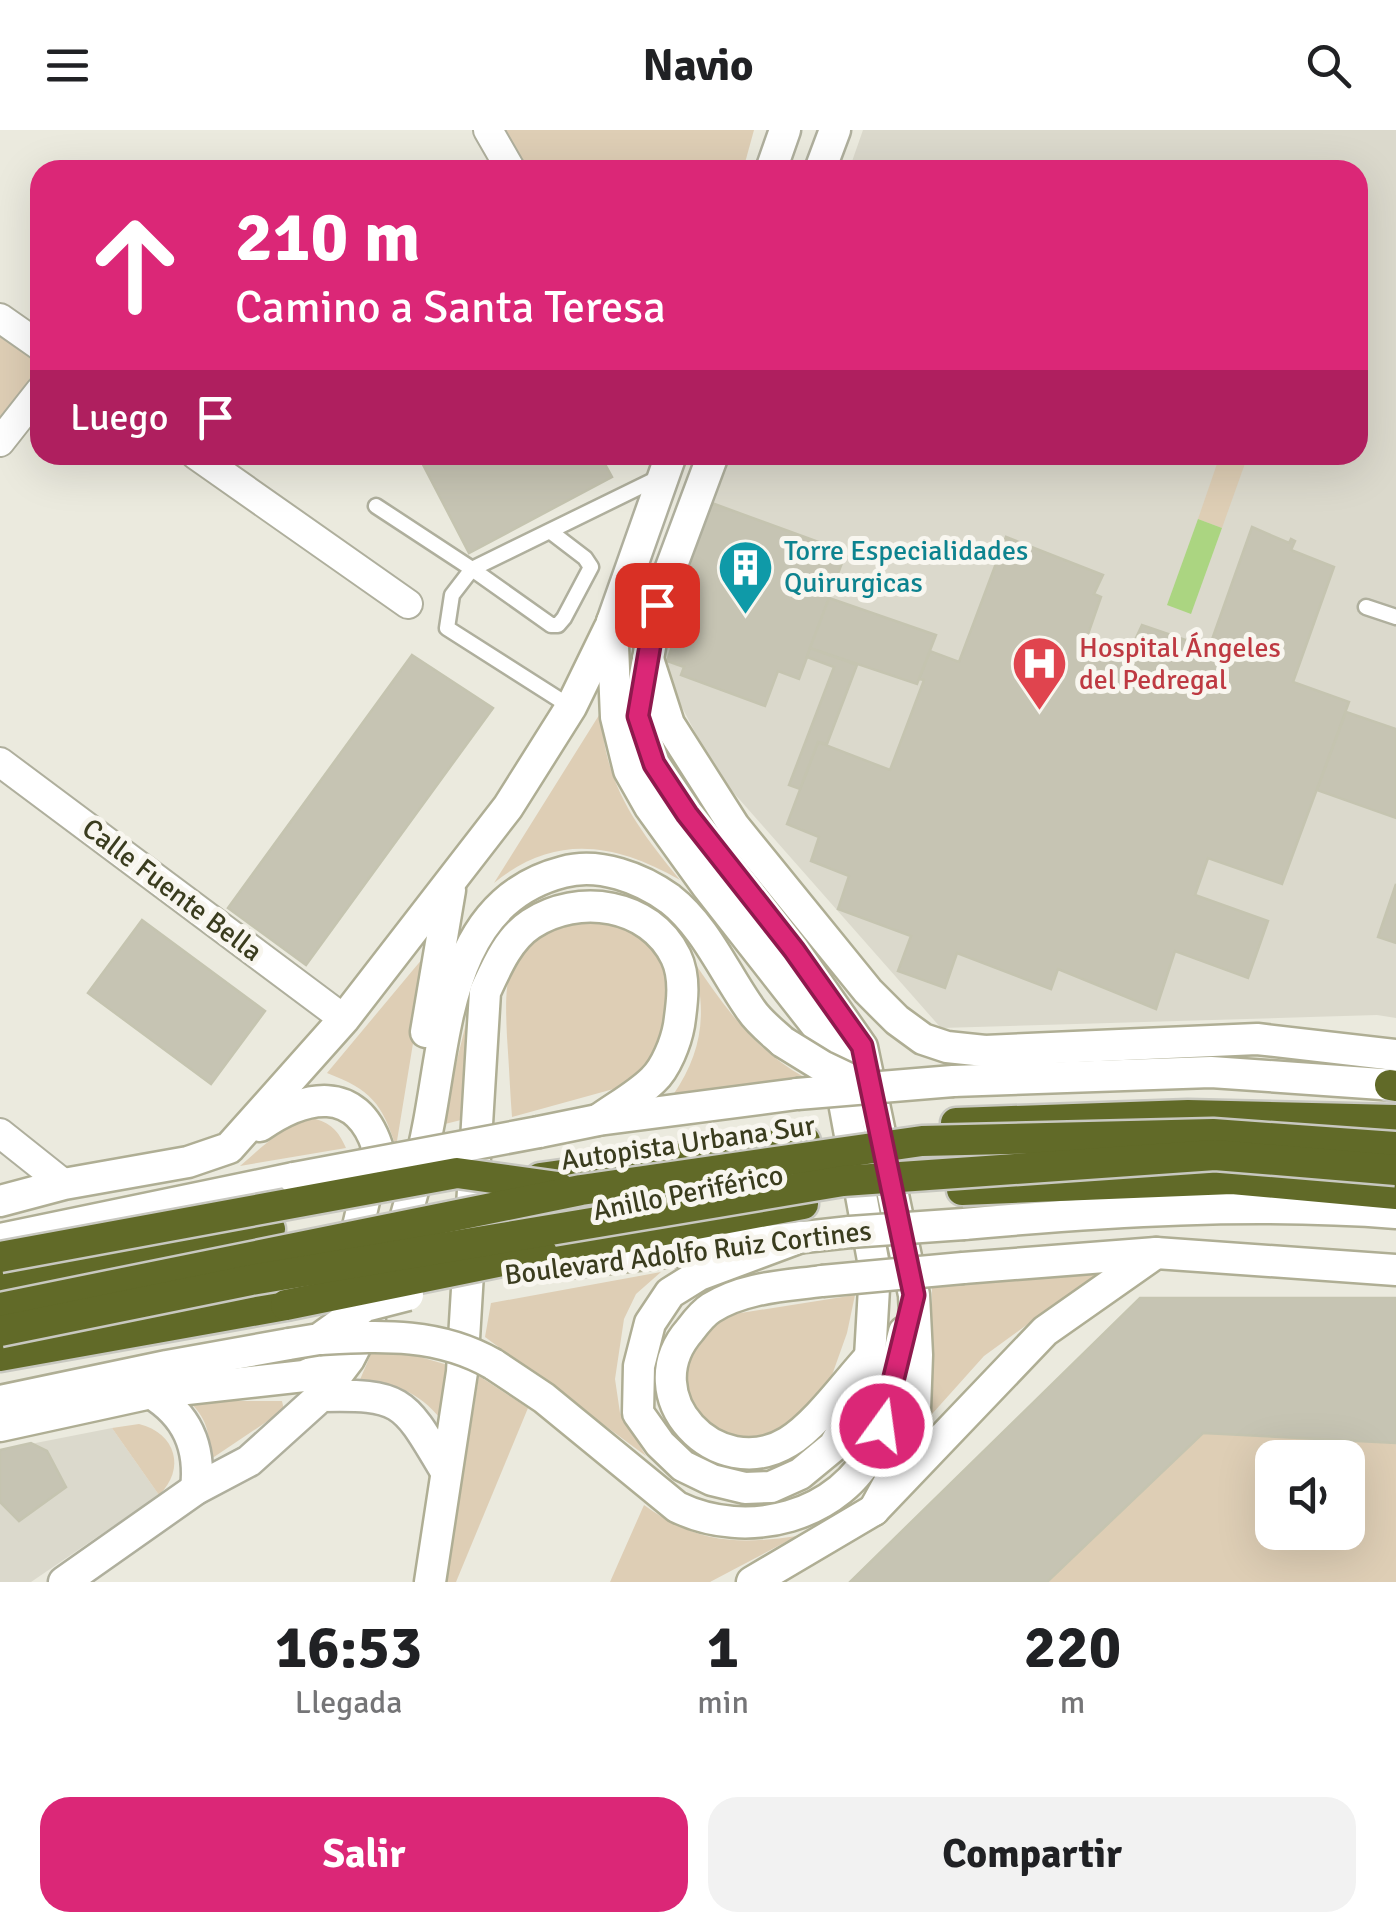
<!DOCTYPE html>
<html lang="es">
<meta charset="utf-8">
<style>
body{margin:0;font-family:Signika,sans-serif;background:#f2f2f2;color:#202124;height:100vh;display:flex;flex-direction:column;font-size:38px;white-space:nowrap}
*{box-sizing:border-box;margin:0}
p{font-size:32px;color:#757577}
.icon{flex:none;width:55px;height:55px;fill:none;stroke:currentColor;stroke-width:2;stroke-linecap:round;stroke-linejoin:round}
.map{position:relative;height:1452px;overflow:hidden}
.drawer{display:flex;flex-direction:column;background:#fff;flex:1}
.drawer>*{flex:none}
.banner{position:absolute;left:30px;top:30px;width:1338px;height:305px;border-radius:30px;box-shadow:0 10px 40px #0002;background:#db2777;color:#fff;overflow:hidden}
.controls{position:absolute;left:1255px;top:1310px;display:grid;gap:20px}
.controls a{display:grid;place-items:center;width:110px;height:110px;border-radius:20px;background:#fff;box-shadow:0 10px 40px #0002;font-size:50px}
.pin{position:absolute;display:grid;place-items:center;width:85px;height:85px;color:#fff;margin:-42px;border-radius:20px;box-shadow:0 5px 15px #0006}
.me{position:absolute;width:110px;margin:-55px;rotate:14deg;stroke-linejoin:round;filter:drop-shadow(0 0 8px #0008)}
.turn{display:flex;align-items:center;gap:35px;height:210px;padding:0 40px;font-size:45px}
.turn .icon{width:130px;height:130px;stroke-width:2.5}
.turn b{display:block;font-size:70px;line-height:85px}
.then{display:flex;align-items:center;height:95px;padding:0 40px;background:#0003;gap:20px;font-size:38px}
.eta{display:flex;justify-content:space-evenly;align-items:center;height:170px;text-align:center}
.eta b{font-size:60px;font-weight:800;line-height:70px}
.primary-button{display:flex;gap:20px;margin-top:auto;padding:20px 40px}
.primary-button a{flex:1;height:115px;border-radius:30px;background:#db2777;color:#fff;font-size:40px;font-weight:800;line-height:115px;text-align:center}
.primary-button a+a{background:#f2f2f2;color:#202124}
header{display:flex;justify-content:space-between;align-items:center;height:130px;padding:0 40px;background:#fff;font-size:45px;font-weight:800}
.map>svg:first-child{display:block}
.built{fill:#dbd9cc}
.green{fill:#deceb5;fill-rule:evenodd}
.water{fill:#abd581}
.building{fill:#c6c4b3;stroke:#c5c4b0;stroke-width:2.5}
.lines{fill:none;stroke-linecap:round;stroke-linejoin:round}
.service-casing{stroke:#afaf9d;stroke-width:19}
.minor-casing{stroke:#afaf9d;stroke-width:32}
.tertiary-casing{stroke:#afaf9d;stroke-width:35}
.secondary-casing{stroke:#afae94;stroke-width:35}
.motorway-casing{stroke:#c8c8c0;stroke-width:35}
.service{stroke:#fff;stroke-width:14}
.minor{stroke:#fff;stroke-width:28}
.tertiary{stroke:#fff;stroke-width:30}
.secondary{stroke:#fff;stroke-width:30}
.motorway{stroke:#616a28;stroke-width:30}
.secondary-bridge-casing{stroke:#afae94;stroke-width:35;stroke-linecap:butt}
.motorway-bridge-casing{stroke:#c8c8c0;stroke-width:35;stroke-linecap:butt}
.secondary-bridge{stroke:#fff;stroke-width:30}
.motorway-bridge{stroke:#616a28;stroke-width:30}
.route-casing{stroke:#8e194d;stroke-width:25}
.route{stroke:#db2777;stroke-width:18}
.labels{text-anchor:middle;dominant-baseline:central;stroke-width:10;stroke-linejoin:round;paint-order:stroke}
.culture-label{font-size:28px;fill:#0d838f;stroke:#f8f6ef;text-anchor:start}
.health-label{font-size:28px;fill:#be3a42;stroke:#f8f6ef;text-anchor:start}
.street-label{font-size:28px;fill:#3a3c1e;stroke:#f8f6ef}
</style>
<header><svg class="icon" aria-label="menu" viewBox="0 0 24 24"><path d="M4 6h16M4 12h16M4 18h16"/></svg>Navio<svg class="icon" aria-label="search" viewBox="0 0 24 24"><circle cx="10" cy="10" r="6"/><path d="M15 15l6 6"/></svg></header>
<div class="map">
<svg width="1396" height="1452" viewBox="0 0 1396 1452">
<rect width="100%" height="100%" fill="#ebeade"/>
<!-- built -->
<g class="built">
<polygon points="863,0 1396,0 1396,888 1377,885 941,898 717,644 653,522 705,371 730,325 1358,325 1358,40 849,40"/>
<polygon points="112,1298 159,1365 31,1452 0,1452 0,1320"/>
</g>
<!-- green -->
<g class="green">
<polygon points="499,0 754,0 743,40 523,40"/>
<polygon points="0,201 40,230 40,241 0,294"/>
<polygon points="1220,325 1248,325 1222,398 1198,389"/>
<path d="M601,582c3,72 35,114 79,168 -65,-37 -125,-47 -186,3z"/>
<path d="M572,789l52,5 23,16 17,22 9,53 -24,52 -21,18 -116,32c-2,-26 -3,-53 -5,-80 -3,-64 -2,-94 65,-118z"/>
<path d="M428,822l-32,195c-14,-44 -25,-57 -69,-74z"/>
<path d="M692,829c32,47 61,90 112,118l-131,18c30,-43 35,-86 19,-136z"/>
<polygon points="472,869 465,989 441,995"/>
<path d="M312,988c19,5 26,12 34,30l-106,18c23,-20 42,-39 72,-48z"/>
<polygon points="1102,1140 984,1226 932,1284 932,1154"/>
<polygon points="661,1142 636,1164 624,1189 615,1249 620,1283 646,1326 485,1207 491,1173"/>
<polygon points="855,1165 847,1203 831,1248 800,1289 763,1312 719,1307 689,1276 684,1234 691,1214 722,1186"/>
<path d="M373,1219l26,2 49,14 -7,54c-23,-27 -46,-37 -82,-37z"/>
<polygon points="479,1246 528,1278 456,1452 446,1452"/>
<path d="M188,1271h94l2,9 -73,49c-2,-25 -3,-41 -23,-58z"/>
<path d="M139,1294c37,9 47,45 20,71l-47,-67z"/>
<path d="M1203,1303l193,10v139h-349zM1272,1328h76v74h-76z"/>
<path d="M644,1375c52,38 92,40 153,31l-87,46h-100z"/>
</g>
<!-- water -->
<polygon class="water" points="1198,389 1222,398 1191,484 1167,475"/>
<!-- building -->
<g class="building">
<polygon points="418,325 600,325 612,347 469,423"/>
<polygon points="709,372 846,422 799,549 778,541 765,576 681,545 684,537 667,531 675,508 662,503"/>
<polygon points="1252,397 1289,413 1291,409 1295,411 1291,420 1334,437 1293,552 1349,572 1282,754 1208,728 1195,765 1268,791 1248,848 1175,821 1156,879 1058,839 1051,859 957,823 945,858 898,841 911,806 838,779 849,746 811,731 819,707 787,694 818,612 890,640 924,550 919,549 930,521 959,532 1006,407 1103,445 1094,464 1101,467 1087,507 1129,523 1142,495 1209,518"/>
<polygon points="829,468 936,505 917,554 810,518"/>
<polygon points="810,518 857,535 827,614 818,612 800,659 789,655 834,537 807,527"/>
<polygon points="412,525 493,578 306,835 228,778"/>
<polygon points="1346,582 1396,599 1396,688 1317,660"/>
<polygon points="1396,754 1396,813 1378,807"/>
<polygon points="142,790 265,881 211,954 88,863"/>
<polygon points="1140,1168 1396,1168 1396,1313 1203,1303 1047,1452 850,1452"/>
<polygon points="31,1313 47,1321 66,1357 19,1391 0,1372 0,1320"/>
</g>
<g class="lines">
<defs>
<g id="service">
<polyline points="376,376 472,439 452,465 447,498 571,577"/>
<polyline points="551,402 585,428 591,437 564,488 558,495 551,495 472,439 660,347"/>
<polyline points="1366,477 1396,487"/>
</g>
<g id="minor">
<polyline points="488,0 511,40"/>
<polyline points="0,188 40,216"/>
<polyline points="0,312 40,261"/>
<polyline points="196,325 408,474"/>
<polyline points="0,632 344,889"/>
<polyline points="0,1003 64,1054"/>
</g>
<g id="tertiary">
<polyline points="771,40 785,0"/>
<polyline points="820,40 835,0"/>
<polyline points="612,492 671,325"/>
<polyline points="648,529 657,475 713,325"/>
<path d="M151,1263c36,22 50,54 45,96"/>
<path d="M64,1452l132,-93 53,-28 72,-65c82,-2 83,5 124,74"/>
</g>
<g id="secondary">
<polyline points="612,492 616,587 629,640 650,677 707,756 834,918 875,1141 870,1227 858,1273 834,1316 800,1344 771,1357 745,1358 712,1350 683,1336 660,1314 638,1283 639,1236 650,1193 670,1163 699,1145 801,1107"/>
<polyline points="648,529 669,594 734,696 868,861 897,890 923,909 947,917 985,921 1257,909 1396,925"/>
<polyline points="647,534 638,585 654,634 687,683 794,820 862,917 914,1165 917,1225 915,1280 905,1323 874,1380"/>
<polyline points="426,902 450,760"/>
<polyline points="953,951 1211,942 1396,955"/>
<path d="M260,996c45,-31 96,-42 117,20l-26,110"/>
<polyline points="539,1002 598,990 797,964"/>
<polyline points="0,1071 64,1054 188,1032 229,1018 344,889 508,677 571,577 609,499"/>
<path d="M964,1094c144,-13 288,-22 432,-11"/>
<polyline points="0,1109 294,1048"/>
<path d="M397,1117c12,-41 24,-82 32,-125 18,-96 21,-221 134,-250 36,-10 78,6 107,27 36,28 55,75 81,111 8,12 21,22 32,32"/>
<polyline points="555,1134 850,1102"/>
<polyline points="963,1138 1156,1123 1396,1140"/>
<path d="M822,1151c-37,5 -78,6 -111,27 -8,5 -15,14 -21,22 -58,66 27,155 98,112 28,-17 58,-59 80,-83"/>
<path d="M493,1234l51,34 133,109c70,34 164,11 199,-63 16,-34 18,-75 28,-112"/>
<polyline points="321,1266 349,1229 370,1188"/>
<polyline points="0,1271 167,1236 289,1214"/>
<polyline points="0,1296 151,1263 304,1246 320,1239 332,1210"/>
<path d="M430,1452l32,-210 23,-380c11,-24 23,-53 46,-68 47,-31 119,-21 145,33 10,21 6,47 3,68 -3,17 -13,43 -26,55 -15,15 -37,27 -55,40"/>
<polyline points="752,1452 874,1380 1045,1201 1156,1123"/>
</g>
<g id="motorway">
<polyline points="1390,955 1396,956"/>
<polyline points="956,993 1188,985 1396,990"/>
<polyline points="540,1048 805,1011"/>
<polyline points="962,1060 1232,1049 1396,1064"/>
<polyline points="542,1123 803,1074"/>
<polyline points="0,1156 270,1099"/>
<polyline points="0,1226 286,1175"/>
</g>
</defs>
<!-- service casing -->
<use href="#service" class="service-casing"/>
<!-- minor casing -->
<use href="#minor" class="minor-casing"/>
<!-- tertiary casing -->
<use href="#tertiary" class="tertiary-casing"/>
<!-- secondary casing -->
<use href="#secondary" class="secondary-casing"/>
<!-- motorway casing -->
<use href="#motorway" class="motorway-casing"/>
<!-- service -->
<use href="#service" class="service"/>
<!-- minor -->
<use href="#minor" class="minor"/>
<!-- tertiary -->
<use href="#tertiary" class="tertiary"/>
<!-- secondary -->
<use href="#secondary" class="secondary"/>
<!-- motorway -->
<use href="#motorway" class="motorway"/>
<defs>
<g id="secondary-bridge">
<polyline points="783,912 822,936 864,956"/>
<polyline points="797,964 953,951"/>
<polyline points="294,1048 539,1002"/>
<polyline points="850,1102 964,1094"/>
<polyline points="822,1151 963,1138"/>
<path d="M319,1209c61,-3 118,-7 174,25"/>
<polyline points="289,1214 319,1209 365,1176 408,1165"/>
</g>
<g id="motorway-bridge">
<polyline points="0,1127 457,1043 558,1057"/>
<polyline points="286,1175 542,1123"/>
<polyline points="0,1178 581,1060 922,1011 1213,1004 1396,1017"/>
<polyline points="0,1201 251,1150 843,1051 1215,1025 1396,1040"/>
</g>
</defs>
<!-- secondary-bridge casing -->
<use href="#secondary-bridge" class="secondary-bridge-casing"/>
<!-- motorway-bridge casing -->
<use href="#motorway-bridge" class="motorway-bridge-casing"/>
<!-- secondary-bridge -->
<use href="#secondary-bridge" class="secondary-bridge"/>
<!-- motorway-bridge -->
<use href="#motorway-bridge" class="motorway-bridge"/>
</g>
<g class="lines">
<defs>
<polyline id="route" points="657,475 638,586 654,634 687,684 794,820 862,916 914,1165 882,1296"/>
</defs>
<!-- route casing -->
<use href="#route" class="route-casing"/>
<!-- route -->
<use href="#route" class="route"/>
</g>
<!-- icons -->
<defs>
<symbol id="building-pin" viewBox="-11 -11 22 30"><path d="M0 17L-7.5 6A9.5 9.5 0 1 1 7.5 6Z" fill="#0f9aa8" stroke="#f8f6ef"/><path d="M-4-6H4V6H1V3H-1V6H-4ZM-2.5-4.3h1.7v1.8h-1.7ZM.8-4.3h1.7v1.8H.8ZM-2.5-1h1.7V.8h-1.7ZM.8-1h1.7V.8H.8Z" fill="#fff"/></symbol>
<symbol id="hospital-pin" viewBox="-11 -11 22 30"><path d="M0 17L-7.5 6A9.5 9.5 0 1 1 7.5 6Z" fill="#e0444e" stroke="#f8f6ef"/><path d="M-5-5h3v3.5h4V-5h3V5h-3V1.5h-4V5h-3Z" fill="#fff"/></symbol>
</defs>
<g fill-rule="evenodd">
<use href="#building-pin" x="714" y="406" width="63" height="86"/>
<use href="#hospital-pin" x="1008" y="502" width="63" height="86"/>
</g>
<g class="labels">
<!-- culture labels -->
<g class="culture-label">
<text x="784" y="421">Torre Especialidades<tspan x="784" dy="32">Quirurgicas</tspan></text>
</g>
<!-- health labels -->
<g class="health-label">
<text x="1079" y="518">Hospital Ángeles<tspan x="1079" dy="32">del Pedregal</tspan></text>
</g>
<!-- street labels -->
<g class="street-label">
<text transform="translate(172 760) rotate(37)">Calle Fuente Bella</text>
<text transform="translate(688 1013) rotate(-8)">Autopista Urbana Sur</text>
<text transform="translate(688 1063) rotate(-11)">Anillo Periférico</text>
<text transform="translate(688 1123) rotate(-7)">Boulevard Adolfo Ruiz Cortines</text>
</g>
</g>
</svg>
<div class="controls">
<a><svg class="icon" aria-label="sound" viewBox="0 0 24 24"><path d="M4 9h4l5-4v14l-5-4H4zM17 9q2 3 0 6"/></svg></a>
</div>
<div class="pin" style="left:657px;top:475px;background:#d93025"><svg class="icon" aria-label="arrive" viewBox="0 0 24 24"><path d="M6 21V4h12l-3 4 3 4H6"/></svg></div>
<svg class="me" style="left:882px;top:1296px" viewBox="-20 -20 40 40"><circle r="17" fill="#db2777" stroke="#fff" stroke-width="3"/><path d="M0-11L8 9 0 5-8 9z" fill="#fff"/></svg>
<div class="banner">
<div class="turn"><svg class="icon" aria-label="ahead" viewBox="0 0 24 24"><path d="M12 20V5M6 11l6-6 6 6"/></svg><div><b>210 m</b>Camino a Santa Teresa</div></div>
<div class="then">Luego<svg class="icon" aria-label="arrive" viewBox="0 0 24 24"><path d="M6 21V4h12l-3 4 3 4H6"/></svg></div>
</div>
</div>
<section class="drawer">
<div class="eta">
<div><b>16:53</b><p>Llegada</p></div>
<div><b>1</b><p>min</p></div>
<div><b>220</b><p>m</p></div>
</div>
<div class="primary-button"><a>Salir</a><a>Compartir</a></div>
</section>
